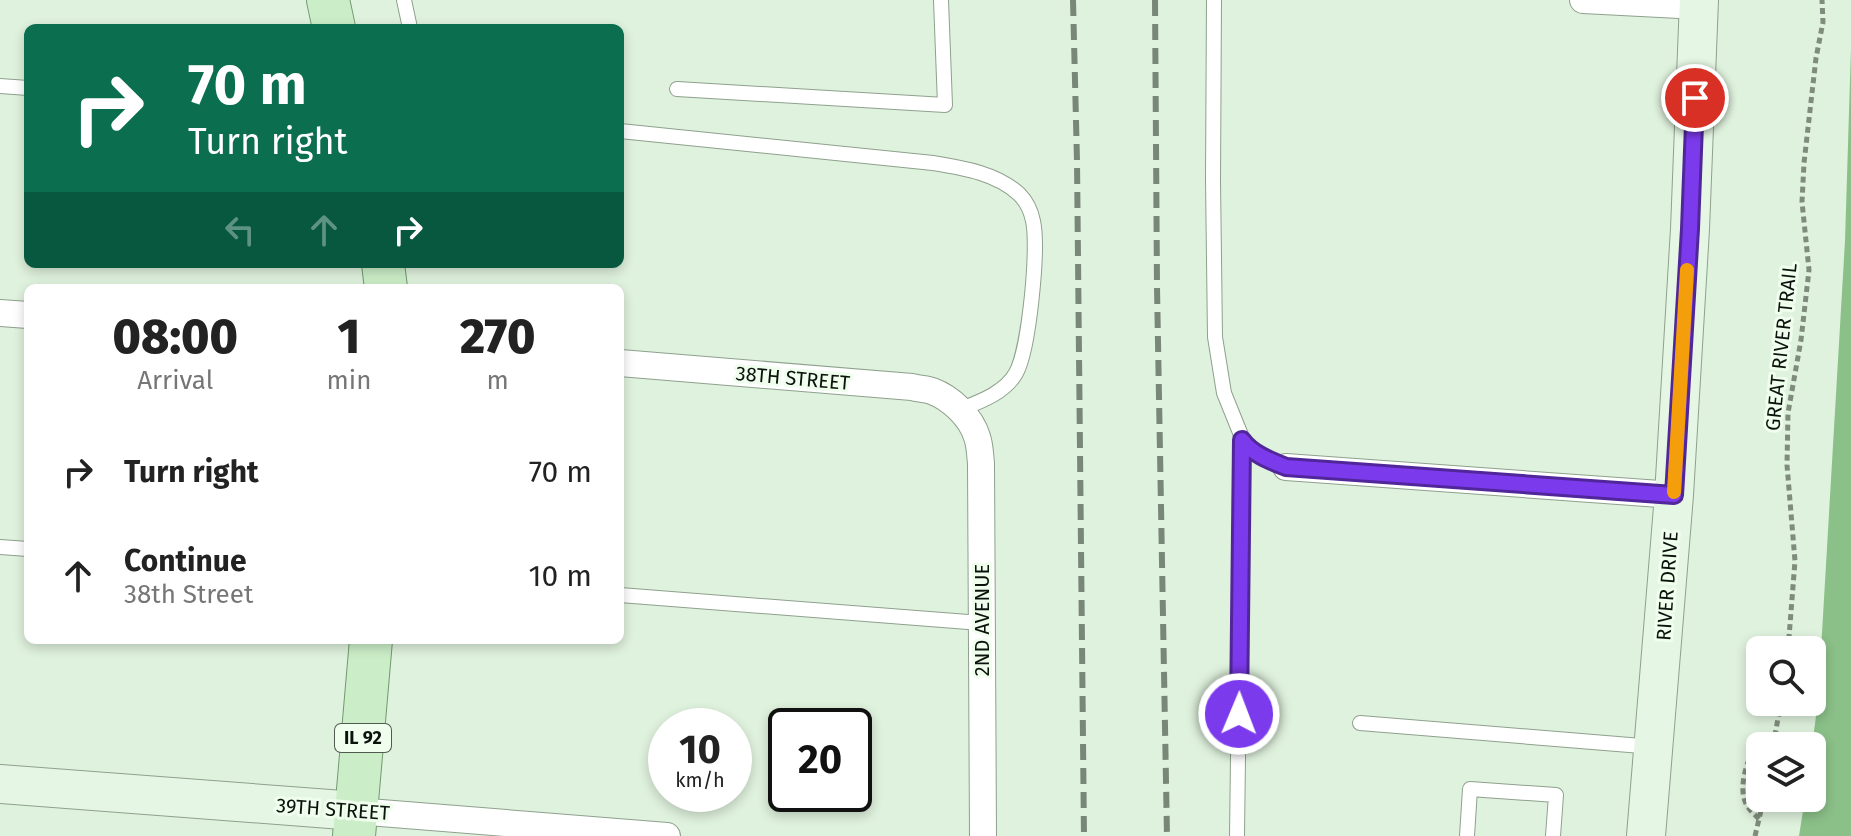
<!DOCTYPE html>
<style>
body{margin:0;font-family:"Fira Sans",sans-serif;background:#f2f2f2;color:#222;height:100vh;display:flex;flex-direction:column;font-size:30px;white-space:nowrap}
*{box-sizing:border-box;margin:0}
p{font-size:26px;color:#767676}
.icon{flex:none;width:44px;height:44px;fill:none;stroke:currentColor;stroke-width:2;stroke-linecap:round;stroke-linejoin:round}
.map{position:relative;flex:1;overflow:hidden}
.details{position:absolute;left:24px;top:284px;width:600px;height:360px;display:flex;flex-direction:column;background:#fff;border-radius:12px;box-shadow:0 4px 12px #0003}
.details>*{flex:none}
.guide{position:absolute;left:24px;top:24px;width:600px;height:244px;border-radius:12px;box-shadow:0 4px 12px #0003;background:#0b6e4f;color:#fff;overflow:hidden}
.buttons{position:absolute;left:1746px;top:636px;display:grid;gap:16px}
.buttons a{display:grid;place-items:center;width:80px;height:80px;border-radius:12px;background:#fff;box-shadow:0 4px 12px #0003;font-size:40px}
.speed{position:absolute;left:648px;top:708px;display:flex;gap:16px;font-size:40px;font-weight:700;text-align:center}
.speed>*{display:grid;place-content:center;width:104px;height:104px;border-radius:50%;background:#fff;box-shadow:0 4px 12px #0003;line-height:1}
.speed small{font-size:20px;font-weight:400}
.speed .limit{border:4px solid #111;border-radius:12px;background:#fff;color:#111}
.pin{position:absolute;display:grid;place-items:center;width:68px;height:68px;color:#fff;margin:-34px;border:4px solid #fff;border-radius:50%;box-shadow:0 2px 8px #0007}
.me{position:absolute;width:88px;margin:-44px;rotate:1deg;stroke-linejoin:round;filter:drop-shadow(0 0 6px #0008)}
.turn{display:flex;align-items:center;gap:28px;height:168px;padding:0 32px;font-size:36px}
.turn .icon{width:104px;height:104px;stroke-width:2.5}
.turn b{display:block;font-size:56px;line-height:68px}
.lanes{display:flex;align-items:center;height:76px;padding:0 32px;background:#0003;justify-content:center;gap:40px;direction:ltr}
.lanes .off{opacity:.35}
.eta{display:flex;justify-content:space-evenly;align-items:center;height:136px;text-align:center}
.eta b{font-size:48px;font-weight:800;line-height:56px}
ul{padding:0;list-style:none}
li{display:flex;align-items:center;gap:24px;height:104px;padding:0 32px}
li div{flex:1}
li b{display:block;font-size:30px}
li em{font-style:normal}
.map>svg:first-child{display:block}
.water{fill:#8bc088}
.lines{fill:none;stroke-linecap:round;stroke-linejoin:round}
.lane-casing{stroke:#8ea18d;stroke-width:16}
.street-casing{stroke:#8ea18d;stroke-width:28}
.secondary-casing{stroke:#8ea18d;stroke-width:40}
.primary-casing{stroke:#719a6f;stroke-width:44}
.path{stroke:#7f8c7d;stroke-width:5;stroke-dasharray:6 4;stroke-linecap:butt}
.lane{stroke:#fff;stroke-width:14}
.street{stroke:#fff;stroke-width:26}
.secondary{stroke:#e5f6e4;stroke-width:38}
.primary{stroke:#cbeec8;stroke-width:42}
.rail{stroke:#798778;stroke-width:6;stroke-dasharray:16 8;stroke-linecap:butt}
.route-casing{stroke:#51269a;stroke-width:20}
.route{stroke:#7c3aed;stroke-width:14}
.slow{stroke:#f59e0b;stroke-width:14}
.labels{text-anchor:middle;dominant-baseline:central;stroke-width:6;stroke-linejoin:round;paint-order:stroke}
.shield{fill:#effeed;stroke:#505a50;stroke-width:2}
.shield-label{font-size:18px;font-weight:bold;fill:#0c130c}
.street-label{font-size:20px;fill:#0c130c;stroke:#effeed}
</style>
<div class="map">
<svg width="1851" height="836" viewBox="0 0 1851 836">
<rect width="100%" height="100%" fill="#dff2dd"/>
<!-- water -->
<polygon class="water" points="1851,48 1851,836 1799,836 1805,798 1812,798 1812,746 1818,701 1845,241"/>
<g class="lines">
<defs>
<g id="lane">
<polyline points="404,0 410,28"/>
<polyline points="1214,0 1213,180 1215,337 1224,393 1245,445 1267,459 1286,467"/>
<polyline points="0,86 28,88"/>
<polyline points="677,89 945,105 941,0"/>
<path d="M620,131l313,32c30,5 63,10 86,31 7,7 12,17 14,27 6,27 -4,129 -17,152 -11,20 -37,29 -57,37"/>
<polyline points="0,547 28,549"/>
<polyline points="620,595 981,623"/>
<polyline points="1360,723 1654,747"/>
<polyline points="1237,836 1242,440"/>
<polyline points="1467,836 1470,789 1556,795 1553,836"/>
</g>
<g id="street">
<polyline points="1583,0 1699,6"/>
<polyline points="0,313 28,315"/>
<path d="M620,363l292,24c7,2 14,2 20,4 19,7 39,26 45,46 3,8 3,18 4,26l2,373"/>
<polyline points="1286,467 1674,495"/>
<polyline points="356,811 667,836"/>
</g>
<g id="secondary">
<polyline points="0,784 356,811"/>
<polyline points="1646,836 1674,495 1690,229 1699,0"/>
</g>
<g id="primary">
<polyline points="328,0 334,28"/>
<polyline points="383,264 386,288"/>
<polyline points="354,836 371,640"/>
</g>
</defs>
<!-- lane casing -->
<use href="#lane" class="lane-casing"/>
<!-- street casing -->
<use href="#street" class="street-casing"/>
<!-- secondary casing -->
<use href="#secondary" class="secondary-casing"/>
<!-- primary casing -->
<use href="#primary" class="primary-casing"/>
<!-- path -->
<g class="path">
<polyline points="1788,650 1795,561 1787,465 1788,413 1801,340 1809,270 1802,202 1804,163 1816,58 1823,22 1822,0"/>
<polyline points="1773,746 1781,702"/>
<path d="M1759,819c-7,-7 -13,-12 -15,-21 -5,-18 7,-50 19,-62l12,-1"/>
<polyline points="1755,836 1764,798"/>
</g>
<!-- lane -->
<use href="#lane" class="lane"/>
<!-- street -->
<use href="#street" class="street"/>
<!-- secondary -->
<use href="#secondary" class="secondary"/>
<!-- primary -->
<use href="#primary" class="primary"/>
<!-- rail -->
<g class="rail">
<polyline points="1073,0 1077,161 1084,836"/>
<polyline points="1155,0 1157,287 1167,836"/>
</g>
</g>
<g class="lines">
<defs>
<path id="route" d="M1239,714l3,-274c10,14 29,21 44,27l388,28 16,-266 5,-131"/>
</defs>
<!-- route casing -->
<use href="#route" class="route-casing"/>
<!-- route -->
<use href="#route" class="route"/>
<!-- slow -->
<polyline class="slow" points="1674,492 1687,270"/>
</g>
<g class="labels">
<!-- shield labels -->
<rect class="shield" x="335" y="724" width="56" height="28" rx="6"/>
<g class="shield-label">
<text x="363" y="738">IL 92</text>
</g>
<!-- street labels -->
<g class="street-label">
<text transform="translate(1781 347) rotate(-84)">GREAT RIVER TRAIL</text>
<text transform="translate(793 378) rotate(5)">38TH STREET</text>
<text transform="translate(1667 586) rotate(-86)">RIVER DRIVE</text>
<text transform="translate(982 620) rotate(-90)">2ND AVENUE</text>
<text transform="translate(333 809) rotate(4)">39TH STREET</text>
</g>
</g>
</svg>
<div class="buttons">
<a><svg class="icon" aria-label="search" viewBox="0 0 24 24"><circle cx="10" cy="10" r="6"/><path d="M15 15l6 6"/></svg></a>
<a><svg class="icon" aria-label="layers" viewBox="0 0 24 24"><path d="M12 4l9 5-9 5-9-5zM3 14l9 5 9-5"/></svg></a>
</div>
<div class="speed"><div>10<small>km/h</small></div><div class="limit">20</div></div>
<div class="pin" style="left:1695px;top:98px;background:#d93025"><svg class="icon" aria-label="arrive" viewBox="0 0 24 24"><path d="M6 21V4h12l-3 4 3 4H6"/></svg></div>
<svg class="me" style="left:1239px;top:714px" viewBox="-20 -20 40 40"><circle r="17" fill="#7c3aed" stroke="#fff" stroke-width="3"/><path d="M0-11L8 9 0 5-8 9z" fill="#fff"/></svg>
<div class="guide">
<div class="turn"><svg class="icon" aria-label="right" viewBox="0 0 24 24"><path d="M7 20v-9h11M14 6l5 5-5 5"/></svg><div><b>70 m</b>Turn right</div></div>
<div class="lanes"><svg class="icon off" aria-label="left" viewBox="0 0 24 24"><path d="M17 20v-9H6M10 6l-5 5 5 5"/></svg><svg class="icon off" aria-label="ahead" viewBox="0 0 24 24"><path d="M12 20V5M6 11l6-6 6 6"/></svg><svg class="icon" aria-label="right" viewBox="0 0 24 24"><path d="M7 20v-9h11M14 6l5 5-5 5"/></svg></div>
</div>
<section class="details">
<div class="eta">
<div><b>08:00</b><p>Arrival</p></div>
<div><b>1</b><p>min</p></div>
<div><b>270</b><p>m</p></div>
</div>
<ul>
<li><svg class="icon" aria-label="right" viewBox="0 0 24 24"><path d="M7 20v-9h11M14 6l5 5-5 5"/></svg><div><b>Turn right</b></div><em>70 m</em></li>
<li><svg class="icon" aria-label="ahead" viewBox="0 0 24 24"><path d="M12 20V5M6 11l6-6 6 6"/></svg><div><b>Continue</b><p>38th Street</p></div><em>10 m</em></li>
</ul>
</section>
</div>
